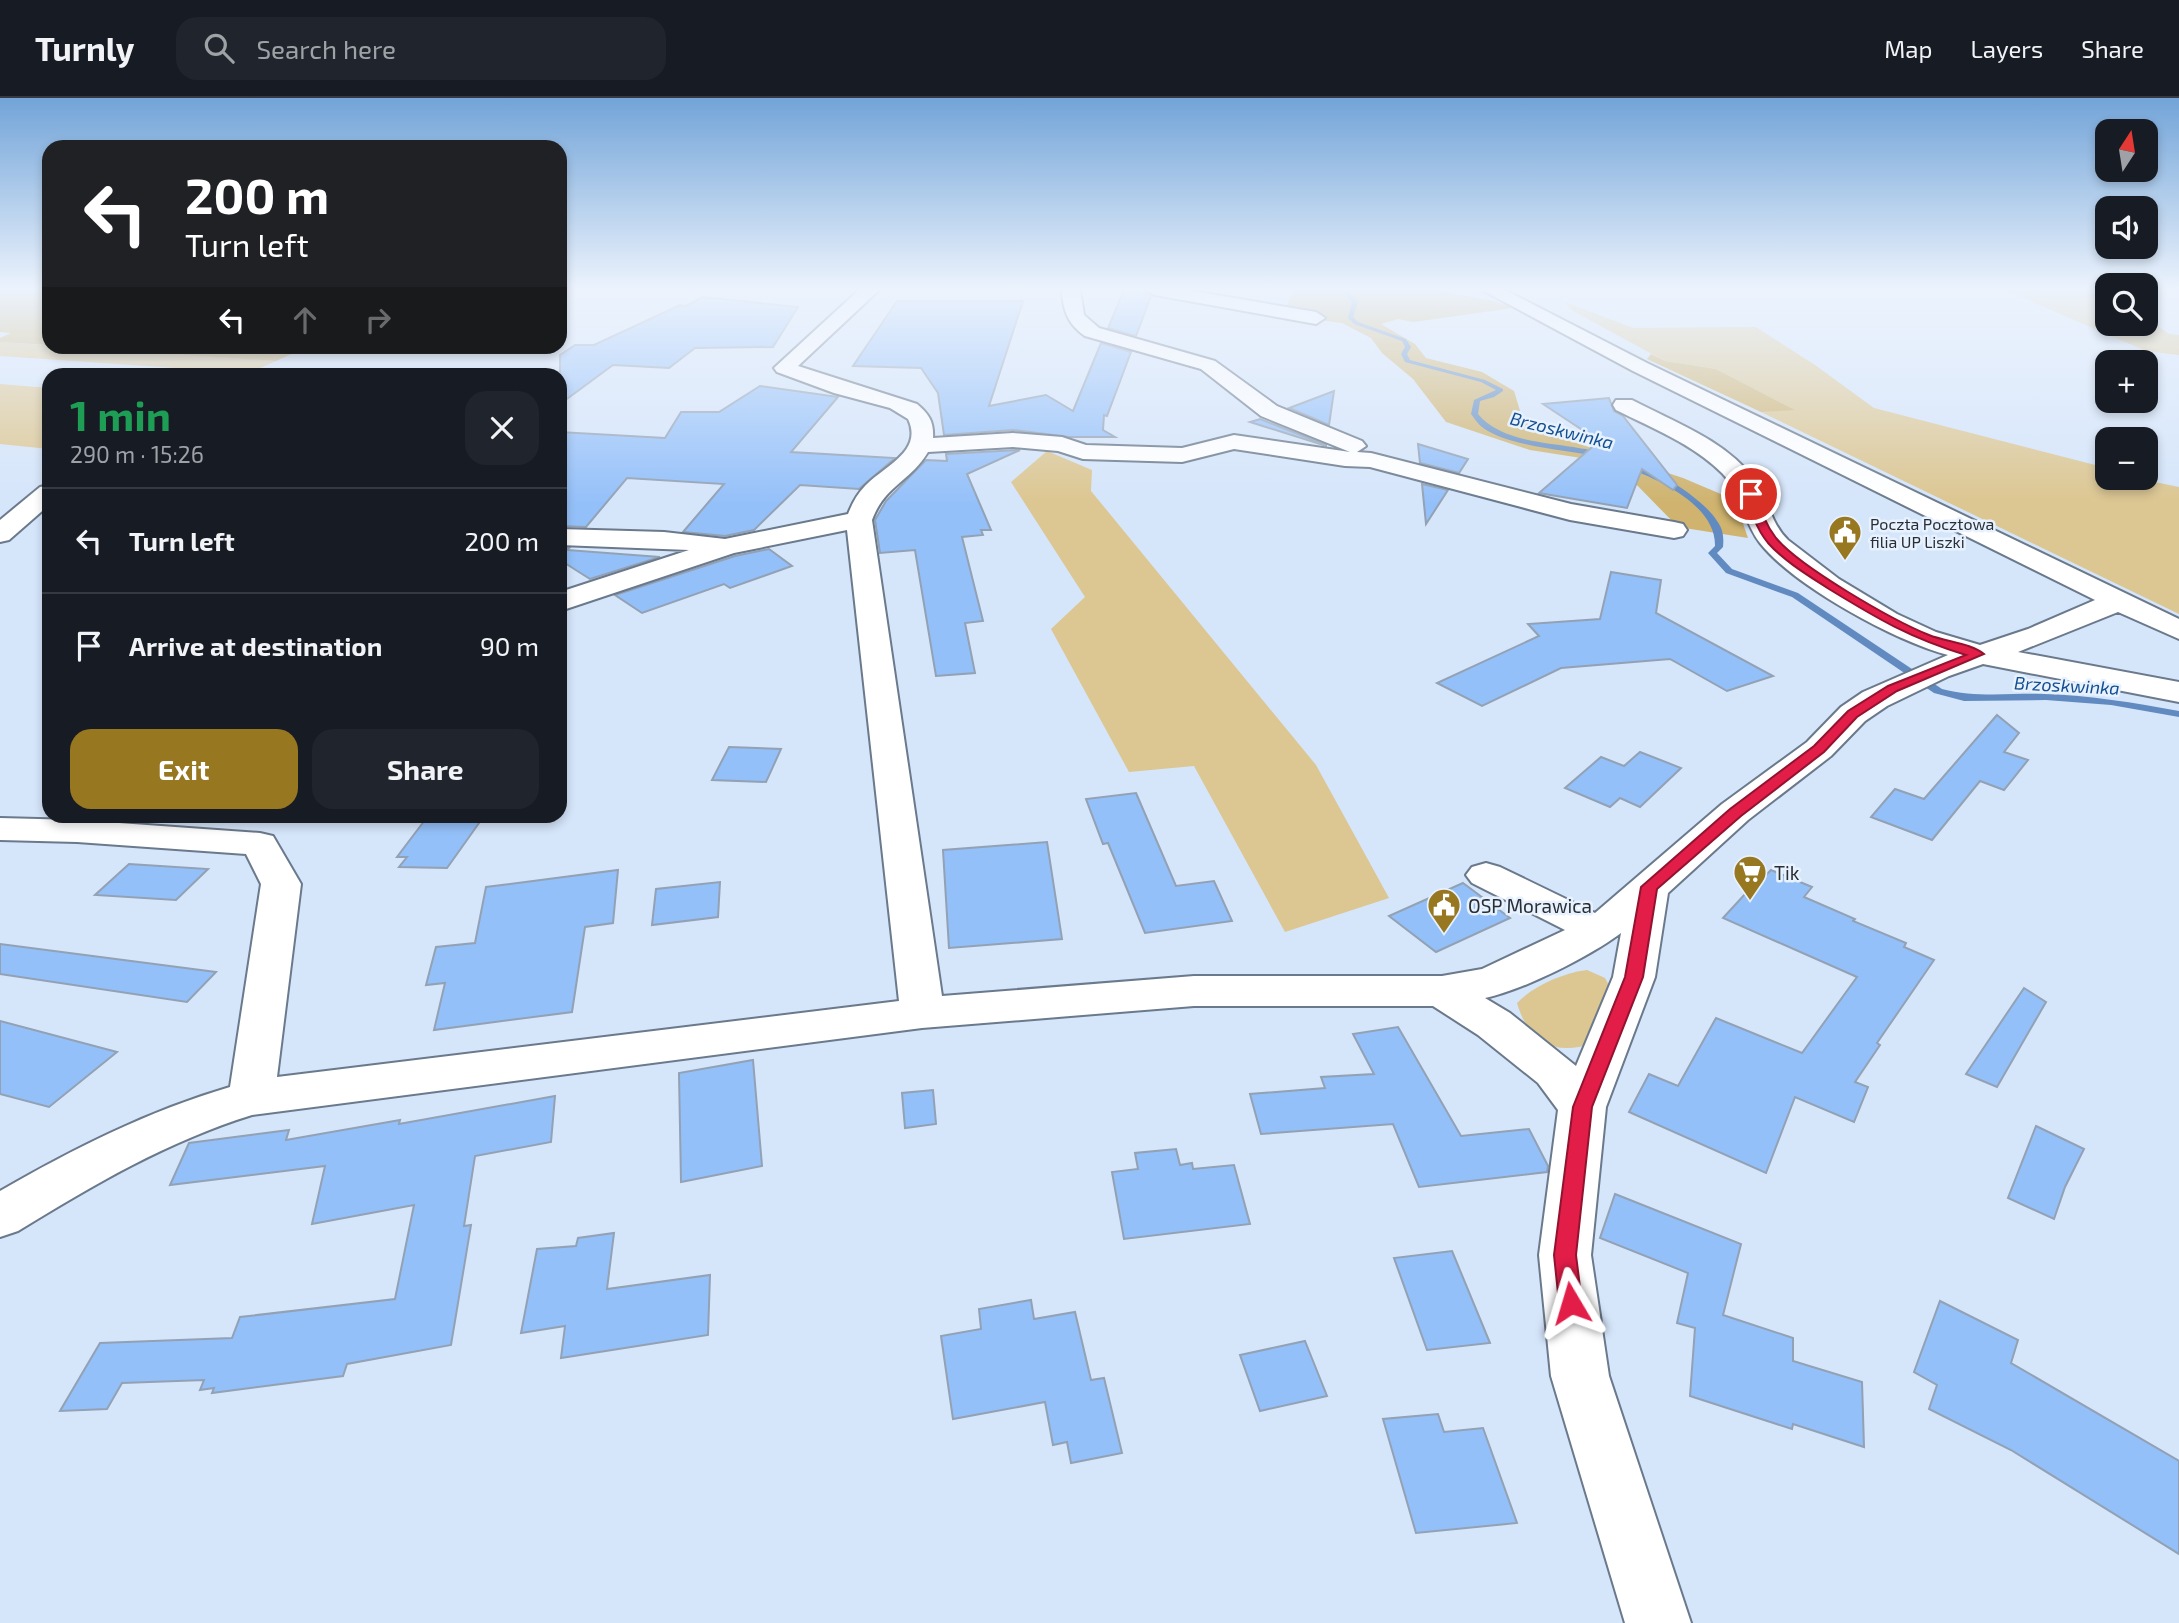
<!DOCTYPE html>
<meta charset="utf-8">
<style>
body{margin:0;font-family:"Exo 2",sans-serif;background:#20242c;color:#f1f3f6;height:100vh;display:flex;flex-direction:column;font-size:26px;white-space:nowrap}
*{box-sizing:border-box;margin:0}
p{font-size:23px;color:#9ea1a6}
.icon{flex:none;width:38px;height:38px;fill:none;stroke:currentColor;stroke-width:2;stroke-linecap:round;stroke-linejoin:round}
.map{position:relative;flex:1;overflow:hidden}
.drawer{position:absolute;left:42px;top:270px;width:525px;height:455px;display:flex;flex-direction:column;background:#171b24;border-radius:21px;box-shadow:0 4px 10px #0003}
.drawer>*{flex:none}
.hud{position:absolute;left:42px;top:42px;width:525px;height:214px;border-radius:21px;box-shadow:0 4px 10px #0003;background:#202124;color:#fff;overflow:hidden}
.needle{width:46px;rotate:12deg}
.buttons{position:absolute;left:2095px;top:21px;display:grid;gap:14px}
.buttons a{display:grid;place-items:center;width:63px;height:63px;border-radius:14px;background:#171b24;box-shadow:0 4px 10px #0003;font-size:35px}
.pin{position:absolute;display:grid;place-items:center;width:60px;height:60px;color:#fff;margin:-30px;border:4px solid #fff;border-radius:50%;box-shadow:0 2px 7px #0007}
.me{position:absolute;width:77px;margin:-38px;rotate:353deg;stroke-linejoin:round;filter:drop-shadow(0 0 5px #0008)}
.turn{display:flex;align-items:center;gap:24px;height:147px;padding:0 28px;font-size:32px}
.turn .icon{width:91px;height:91px;stroke-width:2.5}
.turn b{display:block;font-size:49px;line-height:60px}
.lanes{display:flex;align-items:center;height:66px;padding:0 28px;background:#0003;justify-content:center;gap:35px;direction:ltr}
.lanes .off{opacity:.35}
.round{display:grid;place-items:center;flex:none;width:74px;height:74px;border-radius:21px;background:#20242c}
.overview{display:flex;align-items:center;justify-content:space-between;height:119px;padding:0 28px}
h1{font-size:42px;font-weight:700;line-height:52px;color:#1e9e55}
.action{display:flex;gap:14px;margin-top:auto;padding:14px 28px}
.action a{flex:1;height:80px;border-radius:21px;background:#977821;color:#fff;font-size:28px;font-weight:700;line-height:80px;text-align:center}
.action a+a{background:#20242c;color:#f1f3f6}
ul{padding:0;list-style:none}
li{display:flex;align-items:center;gap:21px;height:105px;padding:0 28px;border-top:2px solid #363941}
li div{flex:1}
li b{display:block;font-size:26px}
li em{font-style:normal}
header{display:flex;align-items:center;gap:42px;box-sizing:border-box;height:98px;padding:0 35px;background:#171b24;border-bottom:2px solid #363941}
header strong{font-size:33px}
nav{display:flex;gap:38px;margin-inline-start:auto;font-size:24px}
.search{width:490px;height:63px;background:#20242c;display:flex;align-items:center;gap:18px;box-sizing:border-box;padding:0 24px;border-radius:21px;color:#9ea1a6;font-size:26px}
.map>svg:first-child{display:block}
.green{fill:#dcc691}
.forest{fill:#cfb36e}
.lines{fill:none;stroke-linecap:round;stroke-linejoin:round}
.stream{fill:#618bc0;fill-rule:evenodd}
.building{fill:#94c0f9;stroke:#92a1b4;stroke-width:2}
.minor-casing{stroke:#6a798b;stroke-width:4}
.minor{fill:#fff;fill-rule:evenodd}
.route{fill:#e11d48;stroke:#92132f;stroke-width:2}
.labels{text-anchor:middle;dominant-baseline:central;stroke-width:5;stroke-linejoin:round;paint-order:stroke}
.far-poi-label{font-size:16px;fill:#282e36;stroke:#e8f2ff;text-anchor:start}
.far-water-label{font-size:18px;font-style:italic;fill:#134e90;stroke:#e8f2ff}
.poi-label{font-size:19px;fill:#282e36;stroke:#e8f2ff;text-anchor:start}
</style>
<header>
<strong>Turnly</strong>
<div class="search"><svg class="icon" aria-label="search" viewBox="0 0 24 24"><circle cx="10" cy="10" r="6"/><path d="M15 15l6 6"/></svg>Search here</div>
<nav><a>Map</a><a>Layers</a><a>Share</a></nav>
</header>
<div class="map">
<svg width="2179" height="1525" viewBox="0 0 2179 1525">
<rect width="100%" height="100%" fill="#d5e5fa"/>
<!-- green -->
<g class="green">
<polygon points="2005,192 2103,192 2107,194 2107,226 2146,226 2146,219 2169,236 2179,237 2179,257 2146,253"/>
<polygon points="1565,204 1633,230 1756,229 1815,267 1874,310 2107,370 2107,380 2136,380 2179,389 2179,516 1761,314 1793,311 1716,271 1665,263 1571,212"/>
<polygon points="0,244 276,263 249,275 0,258"/>
<polygon points="0,286 49,290 49,351 0,346"/>
<polygon points="1047,353 1092,372 1091,393 1316,667 1389,800 1285,834 1194,668 1129,674 1051,531 1085,499 1011,384"/>
<path d="M1587,872l18,8 6,11 -20,55c-38,12 -63,-3 -74,-41 16,-17 46,-30 70,-33z"/>
</g>
<!-- forest -->
<g class="forest">
<polygon points="0,192 49,192 49,247 0,244 0,240 11,235 0,234"/>
<path d="M1295,192h146c24,9 49,6 72,18l-100,14 -15,-3 -17,5 34,20 11,14 56,14 32,19 7,23 25,19 137,45 52,22 13,38 -70,-11 -46,-47 -25,-18 -77,-12 -84,-28 -33,-43 -31,-26 -11,-15 -29,-15 -61,-8z"/>
<polygon points="70,249 307,249 276,263"/>
<polygon points="1651,256 1665,263 1716,271 1795,312 1761,314 1647,261"/>
</g>
<g class="lines">
<!-- stream -->
<g class="stream">
<path d="M1341,192h6l11,12 -5,15 5,5 48,17 5,8 -4,7 3,6 75,20 18,9v2l-9,6 -14,4 -2,13c21,26 64,28 95,33 11,2 23,3 32,8l-4,2c-33,-7 -93,-10 -119,-30 -4,-3 -8,-9 -11,-13l3,-14 22,-10 -15,-8 -76,-20 -4,-8 4,-7 -3,-6 -48,-17 -6,-6 4,-16z"/>
<path d="M1625,365c24,0 80,37 92,58 6,8 7,16 6,26l-6,6 15,16 66,24 144,96c34,9 67,4 102,5 46,1 90,9 135,17v6l-68,-12 -65,-5 -82,1 -30,-8 -142,-96 -66,-24 -18,-20 7,-7c1,-41 -57,-67 -90,-79z"/>
</g>
</g>
<!-- building -->
<g class="building">
<polygon points="1124,192 1136,192 1151,198 1136,238 1108,230"/>
<polygon points="703,199 798,209 773,249 695,250 669,270 613,267 560,306 560,257 575,247 594,247 680,207 686,208"/>
<polygon points="897,203 1023,203 989,308 1046,297 1073,313 1101,245 1131,254 1107,318 1104,317 1103,332 1115,339 1069,339 1013,332 944,337 938,295 921,270 853,268"/>
<polygon points="760,288 838,299 791,354 895,360 859,391 800,387 754,432 725,438 683,434 724,386 627,380 586,429 560,428 560,334 665,340 681,314 719,314"/>
<polygon points="1334,293 1329,327 1289,310"/>
<polygon points="1609,300 1614,313 1623,318 1677,387 1673,392 1642,371 1627,410 1539,395 1599,343 1543,306"/>
<polygon points="1260,321 1326,347 1326,348 1250,324"/>
<polygon points="1418,346 1468,361 1459,375 1420,365"/>
<polygon points="1020,352 967,376 991,432 981,432 983,437 962,439 983,523 965,525 975,575 936,578 915,452 880,455 875,422 886,403 926,362 947,363 946,356"/>
<polygon points="1422,386 1448,392 1426,426"/>
<polygon points="560,450 569,450 567,452 660,459 590,481 560,462"/>
<polygon points="769,451 792,468 730,490 724,486 642,515 615,497 735,458"/>
<polygon points="1611,474 1661,482 1656,515 1773,578 1727,593 1670,561 1561,570 1482,608 1437,585 1539,538 1528,526 1600,521"/>
<polygon points="1997,617 2019,635 2004,654 2028,662 2004,692 1980,683 1932,742 1871,719 1895,691 1924,701"/>
<polygon points="729,649 781,651 766,684 712,682"/>
<polygon points="1640,654 1681,670 1640,709 1620,700 1610,709 1565,690 1601,659 1624,668"/>
<polygon points="1136,695 1176,788 1214,783 1232,823 1145,835 1108,745 1103,746 1086,701"/>
<polygon points="428,718 484,718 447,770 399,769 407,759 397,759"/>
<polygon points="1047,744 1062,841 949,850 943,752"/>
<polygon points="129,766 208,771 176,802 95,797"/>
<polygon points="618,772 613,825 585,829 572,914 434,932 445,885 426,887 436,849 475,845 486,789"/>
<polygon points="1771,772 1812,789 1804,799 1855,821 1853,823 1906,845 1904,849 1934,862 1877,945 1880,947 1855,984 1868,989 1854,1024 1795,999 1766,1075 1629,1014 1649,976 1678,988 1716,920 1802,955 1857,879 1723,820 1758,782 1760,783"/>
<polygon points="720,784 718,819 652,827 656,791"/>
<polygon points="1463,785 1510,820 1436,854 1389,818"/>
<polygon points="0,846 216,874 187,904 0,876"/>
<polygon points="2024,890 2046,904 1997,989 1966,976"/>
<polygon points="0,923 117,954 49,1009 0,996"/>
<polygon points="1398,929 1461,1038 1529,1031 1548,1068 1547,1074 1419,1089 1393,1026 1261,1036 1250,996 1325,990 1321,979 1374,976 1353,936"/>
<polygon points="753,962 762,1068 681,1084 679,975"/>
<polygon points="933,992 936,1026 905,1030 902,995"/>
<polygon points="555,998 551,1044 475,1058 464,1128 471,1127 451,1247 347,1266 343,1278 212,1295 214,1290 200,1292 204,1282 122,1285 107,1311 60,1313 100,1245 232,1240 240,1219 395,1201 414,1107 312,1126 325,1068 170,1087 189,1045 289,1032 286,1042 400,1022 399,1026"/>
<polygon points="2036,1028 2084,1051 2065,1089 2054,1121 2008,1100"/>
<polygon points="1176,1051 1180,1067 1192,1065 1193,1071 1234,1067 1250,1126 1124,1141 1112,1074 1138,1071 1135,1055"/>
<polygon points="1615,1096 1741,1146 1723,1217 1793,1240 1793,1263 1862,1284 1864,1349 1793,1326 1792,1331 1690,1298 1695,1230 1677,1225 1688,1175 1600,1140"/>
<polygon points="614,1135 607,1191 710,1177 708,1237 561,1260 565,1228 521,1235 537,1151 576,1148 578,1140"/>
<polygon points="1452,1153 1490,1245 1427,1252 1394,1160"/>
<polygon points="1031,1202 1034,1221 1075,1214 1091,1282 1104,1280 1122,1355 1071,1365 1067,1344 1053,1347 1045,1304 953,1321 941,1238 981,1231 979,1211"/>
<polygon points="1940,1203 2018,1242 2011,1265 2179,1363 2179,1456 2011,1352 1929,1311 1937,1287 1914,1274"/>
<polygon points="1305,1243 1327,1298 1260,1313 1240,1257"/>
<polygon points="1438,1316 1444,1334 1483,1330 1517,1425 1416,1435 1383,1321"/>
</g>
<g class="lines">
<defs>
<g id="minor">
<path d="M859,192h20l-81,76 119,38c12,10 17,18 16,34l80,-5 49,4 24,8 96,3 52,-13 116,17 -89,-36 -60,-47 -116,-33c-17,-12 -22,-25 -23,-46h18l4,25 15,13 116,33 62,45 85,35 4,5 -9,6 14,1 200,51 103,18 9,2 4,6 -4,6 -9,2 -104,-18 -200,-53 -25,-1 -111,-17 -52,13 -99,-3 -25,-8 -45,-4 -85,5c-19,31 -43,33 -56,68l70,476 252,-20h248l40,-7 83,-39 -93,-47 -6,-8 6,-8 14,-4 14,4 95,46 127,-109 85,-62 34,-35 22,-15 85,-37c-53,-14 -154,-69 -188,-112 -17,-22 -18,-50 -38,-70 -29,-29 -70,-45 -106,-63l-3,-5 3,-5h16c42,22 93,40 122,79 14,19 16,44 34,61l51,39 58,35 39,18 44,13 48,-16 67,-29 -462,-229 -151,-81h23l142,73 532,256v20l-61,-27 -100,40 161,30v20l-196,-38 -34,12 -62,30 -22,15 -34,35 -83,64 -80,73 -13,84 -49,130 -15,148 18,121 82,247h-66l-74,-247 -12,-121 19,-145 -20,-27 -60,-48 -45,-29h-239l-272,22 -670,87c-84,26 -159,70 -234,116l-18,6v-46c73,-42 148,-80 230,-104l31,-203 -15,-30 -169,-12 -77,-2v-22l77,2 183,13 13,3 28,48 -24,193 622,-76 -52,-471 -113,23 -174,58v-19l129,-42 -129,-5v-16l104,3 61,7 123,-25c4,-10 9,-20 17,-28 17,-19 59,-34 43,-67l-18,-11 -56,-15 -57,-21 -3,-4zM1621,835l-8,44 -37,89 -66,-53 -25,-15c38,-8 104,-41 136,-65z"/>
<polygon points="1146,192 1187,192 1316,214 1325,220 1316,226 1155,197"/>
<polygon points="49,387 49,407 9,442 0,444 0,422 40,389"/>
</g>
</defs>
<!-- minor casing -->
<use href="#minor" class="minor-casing"/>
<!-- minor -->
<use href="#minor" class="minor"/>
</g>
<!-- sky -->
<linearGradient id="sky" x2="0" y2="1"><stop stop-color="#72a4d8"/><stop offset="0.47" stop-color="#ecf3fd"/><stop offset="1" stop-color="#ecf3fd" stop-opacity="0"/></linearGradient>
<rect width="2179" height="406" fill="url(#sky)"/>
<!-- route -->
<path class="route" d="M1751,393l5,3c5,16 9,30 20,44 24,29 116,82 153,97 17,7 42,8 55,19l-87,37 -40,26 -33,35 -83,64 -84,73 -14,88 -51,130 -16,148 6,48 -3,7 -8,3 -8,-3 -4,-7 -5,-48 19,-148 52,-130 16,-90 89,-78 84,-63 34,-35 40,-25 78,-31c-56,-17 -88,-36 -137,-66 -20,-13 -45,-28 -61,-46 -12,-15 -17,-31 -22,-49z"/>
<!-- icons -->
<defs>
<symbol id="civic-pin" viewBox="-11 -11 22 30"><path d="M0 17L-7.5 6A9.5 9.5 0 1 1 7.5 6Z" fill="#977821" stroke="#e8f2ff"/><path d="M-.6-6.5H3V-4.5H.6V-3L4-1V1h2V6H-6V1h2V-1L-.6-3ZM-1.2 2.5V6h2.4V2.5Z" fill="#fff"/></symbol>
<symbol id="supermarket-pin" viewBox="-11 -11 22 30"><path d="M0 17L-7.5 6A9.5 9.5 0 1 1 7.5 6Z" fill="#977821" stroke="#e8f2ff"/><path d="M-6-5.5h2.5l.6 2H6L4.5 2H-2.5L-4.4-4H-6ZM-1.5 3.2a1.3 1.3 0 1 0 .1 0ZM3 3.2a1.3 1.3 0 1 0 .1 0Z" fill="#fff"/></symbol>
</defs>
<g fill-rule="evenodd">
<use href="#civic-pin" x="1826" y="415" width="38" height="52"/>
<use href="#supermarket-pin" x="1731" y="755" width="38" height="52"/>
<use href="#civic-pin" x="1425" y="788" width="38" height="52"/>
</g>
<g class="labels">
<!-- far-poi labels -->
<g class="far-poi-label">
<text x="1870" y="425">Poczta Pocztowa<tspan x="1870" dy="18">filia UP Liszki</tspan></text>
</g>
<!-- far-water labels -->
<g class="far-water-label">
<text transform="translate(1562 332) rotate(14)">Brzoskwinka</text>
<text transform="translate(2067 587) rotate(3)">Brzoskwinka</text>
</g>
<!-- poi labels -->
<g class="poi-label">
<text x="1774" y="774">Tik</text>
<text x="1468" y="807">OSP Morawica</text>
</g>
</g>
</svg>
<div class="buttons">
<a><svg class="needle" viewBox="-14 -14 28 28"><path d="M0-13l5 13h-10z" fill="#e53935"/><path d="M0 13l5-13h-10z" fill="#9ea1a6"/></svg></a>
<a><svg class="icon" aria-label="sound" viewBox="0 0 24 24"><path d="M4 9h4l5-4v14l-5-4H4zM17 9q2 3 0 6"/></svg></a>
<a><svg class="icon" aria-label="search" viewBox="0 0 24 24"><circle cx="10" cy="10" r="6"/><path d="M15 15l6 6"/></svg></a>
<a>+</a>
<a>−</a>
</div>
<div class="pin" style="left:1751px;top:396px;background:#d93025"><svg class="icon" aria-label="arrive" viewBox="0 0 24 24"><path d="M6 21V4h12l-3 4 3 4H6"/></svg></div>
<svg class="me" style="left:1571px;top:1205px" viewBox="-20 -20 40 40"><path d="M0-17L14 15 0 8-14 15z" fill="#e11d48" stroke="#fff" stroke-width="4"/></svg>
<div class="hud">
<div class="turn"><svg class="icon" aria-label="left" viewBox="0 0 24 24"><path d="M17 20v-9H6M10 6l-5 5 5 5"/></svg><div><b>200 m</b>Turn left</div></div>
<div class="lanes"><svg class="icon" aria-label="left" viewBox="0 0 24 24"><path d="M17 20v-9H6M10 6l-5 5 5 5"/></svg><svg class="icon off" aria-label="ahead" viewBox="0 0 24 24"><path d="M12 20V5M6 11l6-6 6 6"/></svg><svg class="icon off" aria-label="right" viewBox="0 0 24 24"><path d="M7 20v-9h11M14 6l5 5-5 5"/></svg></div>
</div>
<section class="drawer">
<div class="overview"><div><h1>1 min</h1><p>290 m · 15:26</p></div><a class="round"><svg class="icon" aria-label="close" viewBox="0 0 24 24"><path d="M6 6l12 12M18 6L6 18"/></svg></a></div>
<ul>
<li><svg class="icon" aria-label="left" viewBox="0 0 24 24"><path d="M17 20v-9H6M10 6l-5 5 5 5"/></svg><div><b>Turn left</b></div><em>200 m</em></li>
<li><svg class="icon" aria-label="arrive" viewBox="0 0 24 24"><path d="M6 21V4h12l-3 4 3 4H6"/></svg><div><b>Arrive at destination</b></div><em>90 m</em></li>
</ul>
<div class="action"><a>Exit</a><a>Share</a></div>
</section>
</div>
